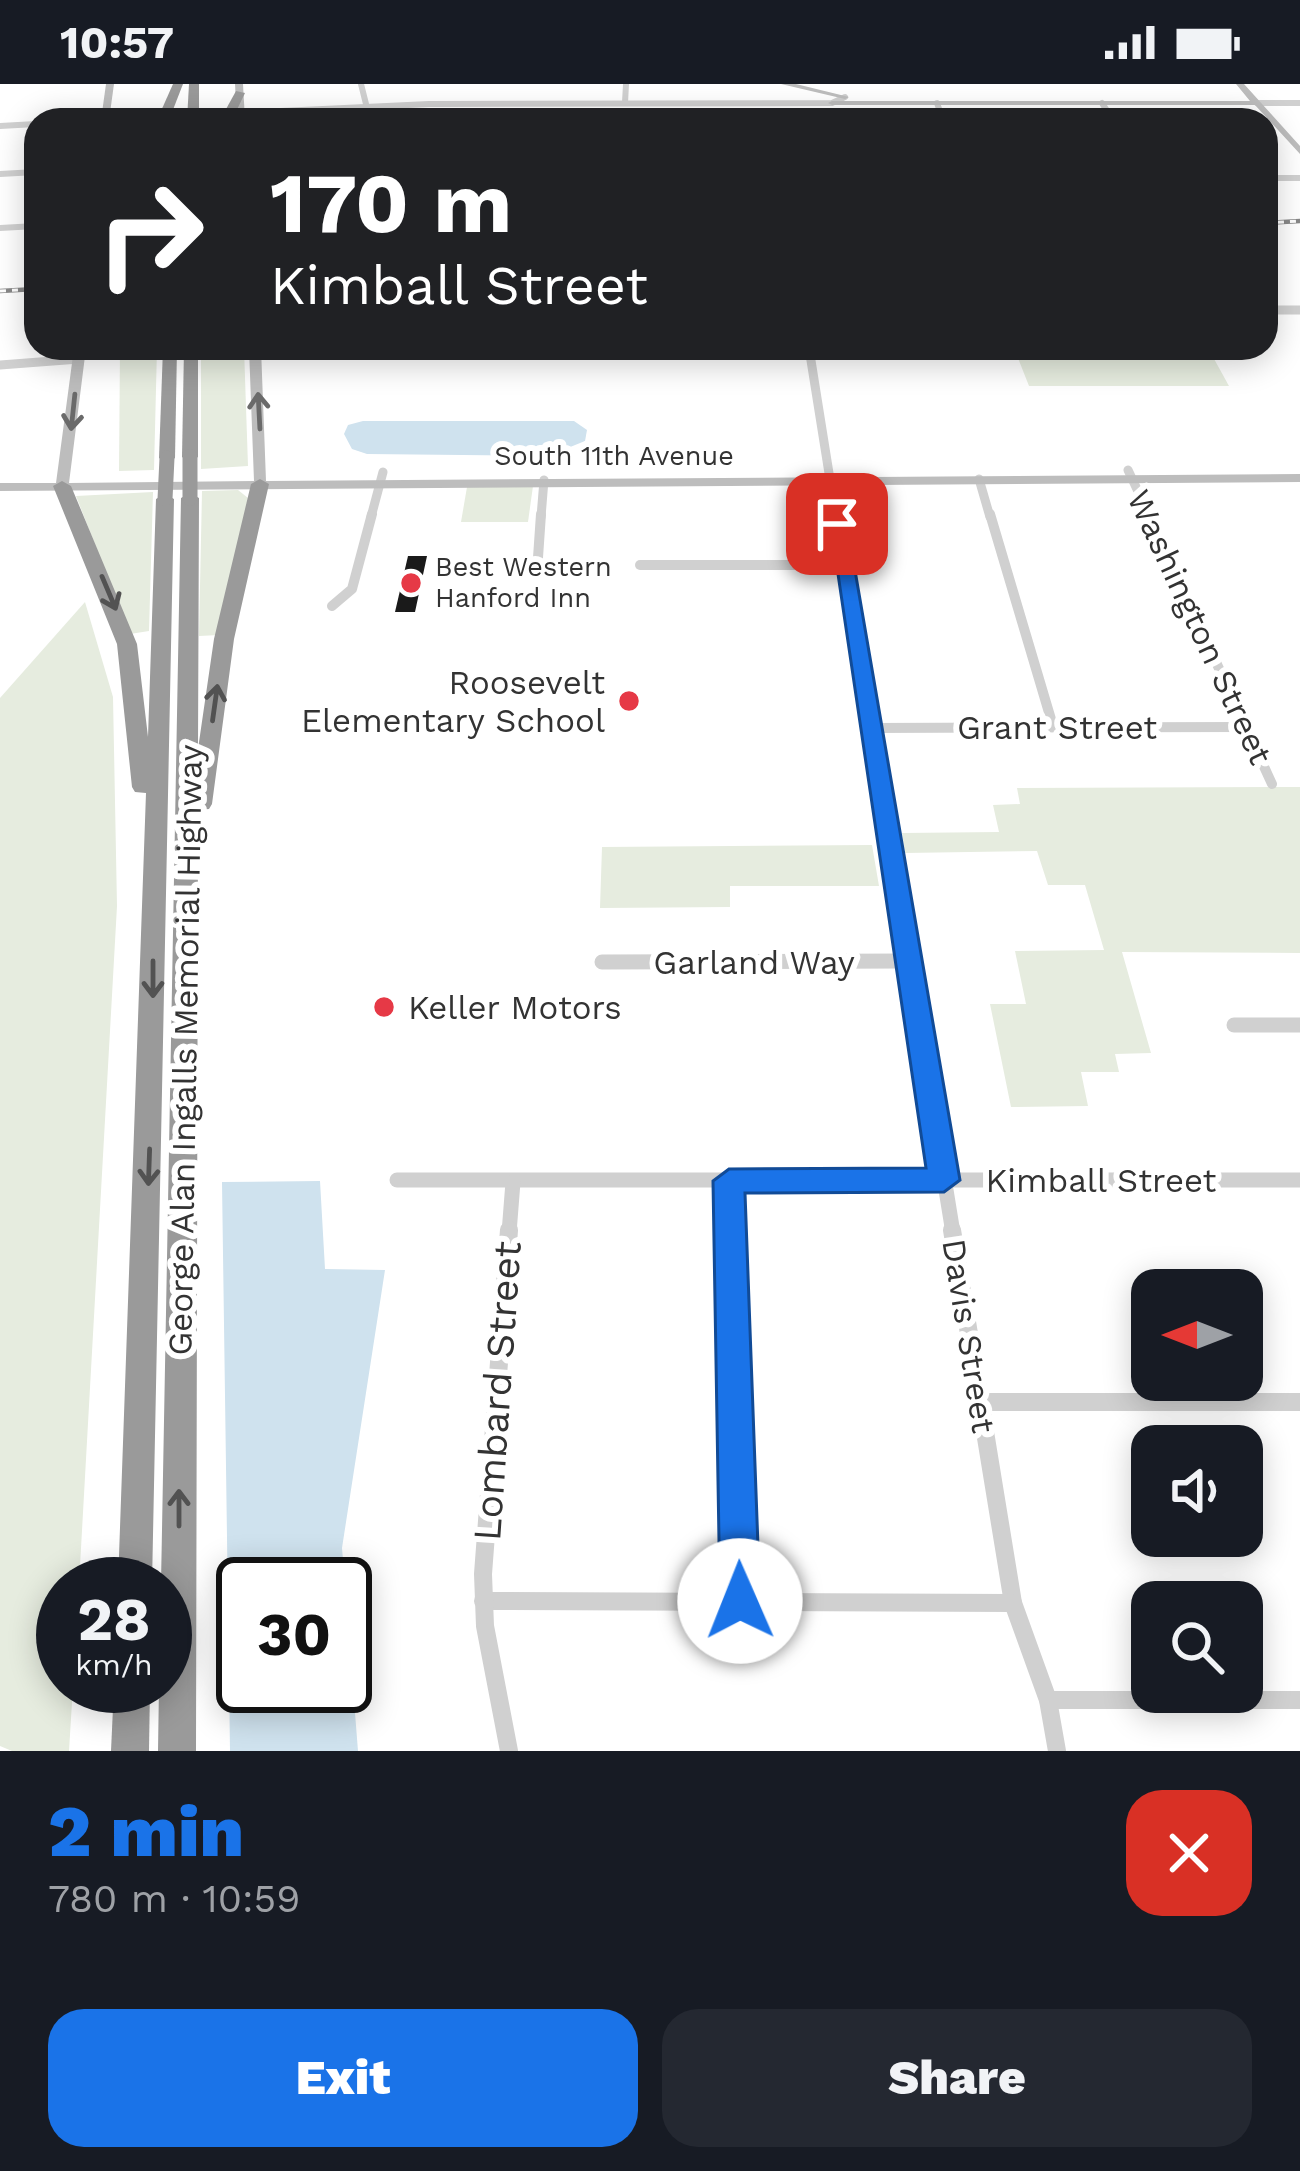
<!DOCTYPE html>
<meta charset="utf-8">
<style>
body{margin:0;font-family:"Work Sans",sans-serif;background:#242831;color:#f1f3f6;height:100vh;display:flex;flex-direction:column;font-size:45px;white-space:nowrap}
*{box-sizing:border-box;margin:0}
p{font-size:39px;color:#9ea1a6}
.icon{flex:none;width:66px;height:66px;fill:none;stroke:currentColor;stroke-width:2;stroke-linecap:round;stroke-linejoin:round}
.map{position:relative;height:1667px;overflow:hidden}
.side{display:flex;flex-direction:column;background:#171b24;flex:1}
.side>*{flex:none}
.top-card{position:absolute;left:24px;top:24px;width:1254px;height:252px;border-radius:36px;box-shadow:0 6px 30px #0003;background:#202124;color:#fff;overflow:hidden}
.needle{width:78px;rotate:270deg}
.fabs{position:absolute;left:1131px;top:1185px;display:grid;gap:24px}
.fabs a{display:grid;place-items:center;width:132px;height:132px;border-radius:24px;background:#171b24;box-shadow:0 6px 30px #0003;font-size:60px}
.speed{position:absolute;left:36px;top:1473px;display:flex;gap:24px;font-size:60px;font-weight:700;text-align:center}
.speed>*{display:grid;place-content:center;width:156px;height:156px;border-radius:50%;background:#171b24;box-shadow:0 6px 30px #0003;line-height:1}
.speed small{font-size:30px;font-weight:400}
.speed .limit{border:6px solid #111;border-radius:18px;background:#fff;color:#111}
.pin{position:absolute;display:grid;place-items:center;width:102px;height:102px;color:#fff;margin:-51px;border-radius:24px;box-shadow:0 6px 18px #0006}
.me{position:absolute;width:132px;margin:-66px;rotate:359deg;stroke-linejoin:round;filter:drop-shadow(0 0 9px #0008)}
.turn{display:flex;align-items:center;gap:42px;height:252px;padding:0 48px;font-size:54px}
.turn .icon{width:156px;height:156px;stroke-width:2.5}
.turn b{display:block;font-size:84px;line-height:102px}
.round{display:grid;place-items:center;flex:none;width:126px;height:126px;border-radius:36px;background:#242831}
.summary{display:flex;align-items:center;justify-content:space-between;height:204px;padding:0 48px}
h1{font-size:72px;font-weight:800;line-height:90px;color:#1a73e8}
.primary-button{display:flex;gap:24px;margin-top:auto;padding:24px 48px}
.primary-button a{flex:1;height:138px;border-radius:36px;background:#1a73e8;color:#fff;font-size:48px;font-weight:800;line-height:138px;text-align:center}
.primary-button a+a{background:#242831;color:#f1f3f6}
.status{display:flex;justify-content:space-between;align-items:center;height:84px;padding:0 60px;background:#171b24;direction:ltr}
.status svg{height:33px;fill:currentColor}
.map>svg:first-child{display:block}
.green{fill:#e6ecdf}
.water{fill:#cfe2ee}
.building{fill:#1a1a1a}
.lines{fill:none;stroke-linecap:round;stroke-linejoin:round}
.street-far4{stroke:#d0d0d0;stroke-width:6}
.street-far3{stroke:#d0d0d0;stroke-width:9}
.street-far2{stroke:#d0d0d0;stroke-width:10}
.street-far1{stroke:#d0d0d0;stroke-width:15}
.street{stroke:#d0d0d0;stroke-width:18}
.secondary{fill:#bdbdbd;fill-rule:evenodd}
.highway{fill:#9a9a9a;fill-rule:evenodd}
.rail-casing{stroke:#888;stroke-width:4.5}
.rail{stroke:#fff;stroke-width:3;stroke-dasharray:6;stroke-linecap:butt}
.highway-bridge{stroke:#9a9a9a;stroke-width:15}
.oneway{stroke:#6a6a6a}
.oneway2{stroke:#525252}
.route{fill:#1a73e8;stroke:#114b97;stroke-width:3}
.poi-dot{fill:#e63946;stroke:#fff;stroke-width:4.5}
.labels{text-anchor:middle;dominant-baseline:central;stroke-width:12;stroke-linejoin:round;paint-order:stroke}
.far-street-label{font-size:27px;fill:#333;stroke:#fff}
.far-poi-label{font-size:27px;fill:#333;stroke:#fff;text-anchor:start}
.street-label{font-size:33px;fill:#333;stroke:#fff}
.poi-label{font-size:33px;fill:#333;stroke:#fff;text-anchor:end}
.near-street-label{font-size:39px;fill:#333;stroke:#fff}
</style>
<div class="status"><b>10:57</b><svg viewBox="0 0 49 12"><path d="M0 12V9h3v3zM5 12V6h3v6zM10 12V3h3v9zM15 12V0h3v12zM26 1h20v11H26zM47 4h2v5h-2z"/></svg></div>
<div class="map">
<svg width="1300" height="1667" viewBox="0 0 1300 1667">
<rect width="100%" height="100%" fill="#fff"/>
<!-- green -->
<g class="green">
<polygon points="120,264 157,264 154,386 119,387"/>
<polygon points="201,264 244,264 248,382 201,385"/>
<polygon points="1014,264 1208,264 1229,302 1029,302"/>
<polygon points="533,402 528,438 461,438 467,403"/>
<polygon points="238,406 248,414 219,551 199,552 202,407"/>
<polygon points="153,408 149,547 130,550 76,412"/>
<polygon points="85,518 113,613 117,822 79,1500 63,1500 63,1602 73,1602 69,1667 12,1667 0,1662 0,614"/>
<polygon points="1300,703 1300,869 1122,868 1151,969 1115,970 1119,988 1081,988 1088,1022 1011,1023 990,920 1026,920 1015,867 1104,866 1085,801 1048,801 1037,767 905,769 902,749 999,748 993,721 1020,720 1017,704"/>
<polygon points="872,761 879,802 730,802 730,823 600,824 602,763"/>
</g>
<!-- water -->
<g class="water">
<polygon points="363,337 574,337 587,346 585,357 548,372 367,370 352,365 344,350 348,341"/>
<polygon points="320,1097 325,1185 385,1186 342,1464 345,1500 243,1500 243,1602 345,1602 345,1502 358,1667 230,1667 222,1098"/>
</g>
<!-- building -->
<polygon class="building" points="408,472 427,472 415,528 395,528"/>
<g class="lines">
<!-- street-far4 -->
<g class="street-far4">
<polyline points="361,0 370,36"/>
<polyline points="625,19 626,0"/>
<polyline points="937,19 943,36"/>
<polyline points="1102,19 1113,36"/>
<polyline points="1257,19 1300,19"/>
<polyline points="241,29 429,20 832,19 845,13"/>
<polyline points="0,42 36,40"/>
<polyline points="0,90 36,88"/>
<polyline points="1266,94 1300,94"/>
<polyline points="0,144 36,142"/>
</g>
<!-- street-far3 -->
<g class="street-far3">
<polyline points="1266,226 1300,226"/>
<polyline points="809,264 836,433"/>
<polyline points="0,281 79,275"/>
<polyline points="1128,386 1150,433"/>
<polyline points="979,395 990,433"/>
<polyline points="371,433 383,388"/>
<polyline points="541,433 544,396"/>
</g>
<!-- street-far2 -->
<g class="street-far2">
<polyline points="836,430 887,746"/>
<polyline points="990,430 1053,642"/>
<polyline points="1148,430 1272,700"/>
<polyline points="640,481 843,481"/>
<polyline points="537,488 541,430"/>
<polyline points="332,522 352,505 372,430"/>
<polyline points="868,644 1246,643"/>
</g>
<!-- street-far1 -->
<g class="street-far1">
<polyline points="887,743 953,1149"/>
<polyline points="602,878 906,877"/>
<polyline points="1234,941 1300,941"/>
<polyline points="397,1096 1300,1096"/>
<polyline points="729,1097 730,1149"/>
<polyline points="509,1149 513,1098"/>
</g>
<!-- street -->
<g class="street">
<polyline points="730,1146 740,1517"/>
<polyline points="952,1146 1013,1519 1048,1616 1057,1667"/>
<polyline points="980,1318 1300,1318"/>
<polyline points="483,1517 1013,1519"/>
<polyline points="1048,1616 1300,1616"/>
<polyline points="509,1667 485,1542 483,1490 509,1146"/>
</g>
<!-- secondary -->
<g class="secondary">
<polygon points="106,0 114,0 109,36 101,36"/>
<polygon points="235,0 243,0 245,36 237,36"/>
<polygon points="781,0 796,0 849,13 845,15"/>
<polygon points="1236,0 1244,0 1300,62 1300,70 1255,21 832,21 828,19 832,17 1250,17"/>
<polygon points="74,264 86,264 69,399 254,397 249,264 261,264 266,397 1300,390 1300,398 0,407 0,399 56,399"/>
</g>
<!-- highway -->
<g class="highway">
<polygon points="173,0 183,0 169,36 157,36"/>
<polygon points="189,0 199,0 199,36 187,36"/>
<polygon points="236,7 245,9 232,36 220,36"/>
<polygon points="163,264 177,264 175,374 167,379 159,374"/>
<polygon points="184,264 198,264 198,373 190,378 182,373"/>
<polygon points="260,395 269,400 234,555 212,720 209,725 198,726 196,1667 158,1667 159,1602 165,1602 165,1500 161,1500 181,414 190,409 199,414 198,665 214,555 251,400"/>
<polygon points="62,397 71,402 137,560 148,653 156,415 165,410 174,415 152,1500 118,1500 146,709 135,708 132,703 117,560 53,402"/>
<polygon points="114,1602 150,1602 149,1667 111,1667"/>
</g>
<defs>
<g id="rail">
<polyline points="1266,139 1300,137"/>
<polyline points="0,207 36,205"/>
</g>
</defs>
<!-- rail casing -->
<use href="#rail" class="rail-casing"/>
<!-- rail -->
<use href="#rail" class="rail"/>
<!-- highway-bridge -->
<g class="highway-bridge">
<polyline points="190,373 190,414"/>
<polyline points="165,415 167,374"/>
</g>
</g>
<!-- one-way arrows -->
<defs><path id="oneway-shaft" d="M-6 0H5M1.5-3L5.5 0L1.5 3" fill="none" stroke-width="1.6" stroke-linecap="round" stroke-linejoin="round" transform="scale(3)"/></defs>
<g class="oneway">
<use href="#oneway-shaft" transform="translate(259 327) rotate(-93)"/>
<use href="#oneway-shaft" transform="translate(73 328) rotate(96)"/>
</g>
<g class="oneway2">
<use href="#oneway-shaft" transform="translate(109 509) rotate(67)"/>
<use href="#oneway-shaft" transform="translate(215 619) rotate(-82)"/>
<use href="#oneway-shaft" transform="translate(153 895) rotate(90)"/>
<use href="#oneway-shaft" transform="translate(149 1083) rotate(92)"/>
<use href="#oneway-shaft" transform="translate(179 1424) rotate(-90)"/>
</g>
<!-- route -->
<polygon class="route" points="830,436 847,440 960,1096 944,1108 745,1109 760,1517 754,1530 740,1535 726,1530 720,1517 713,1097 729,1085 926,1084"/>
<!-- markers -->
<g class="poi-dot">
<circle cx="411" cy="499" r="12"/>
<circle cx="629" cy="617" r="12"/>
<circle cx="384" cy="923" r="12"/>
</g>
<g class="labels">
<!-- far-street labels -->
<g class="far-street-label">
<text x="614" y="372">South 11th Avenue</text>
</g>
<!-- far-poi labels -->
<g class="far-poi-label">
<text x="435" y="483">Best Western<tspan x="435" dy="31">Hanford Inn</tspan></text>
</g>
<!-- street labels -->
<g class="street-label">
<text transform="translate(1200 543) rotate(65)">Washington Street</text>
<text x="1057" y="643">Grant Street</text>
<text x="754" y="878">Garland Way</text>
<text transform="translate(185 966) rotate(-89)">George Alan Ingalls Memorial Highway</text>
<text x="1101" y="1096">Kimball Street</text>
<text transform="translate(969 1252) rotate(81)">Davis Street</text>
</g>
<!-- poi labels -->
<g class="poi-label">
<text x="605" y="598">Roosevelt<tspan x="605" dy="38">Elementary School</tspan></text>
<text x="408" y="923" text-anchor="start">Keller Motors</text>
</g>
<!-- near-street labels -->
<g class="near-street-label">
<text transform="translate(497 1307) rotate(-86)">Lombard Street</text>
</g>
</g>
</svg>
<div class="fabs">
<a><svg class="needle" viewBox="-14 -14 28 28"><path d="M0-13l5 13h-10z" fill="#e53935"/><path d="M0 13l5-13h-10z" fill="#9ea1a6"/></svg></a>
<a><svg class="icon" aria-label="sound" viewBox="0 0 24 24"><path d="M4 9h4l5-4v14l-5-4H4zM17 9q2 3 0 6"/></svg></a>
<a><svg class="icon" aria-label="search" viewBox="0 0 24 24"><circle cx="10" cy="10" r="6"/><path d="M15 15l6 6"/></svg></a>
</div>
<div class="speed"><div>28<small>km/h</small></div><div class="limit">30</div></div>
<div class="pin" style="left:837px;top:440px;background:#d93025"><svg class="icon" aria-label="arrive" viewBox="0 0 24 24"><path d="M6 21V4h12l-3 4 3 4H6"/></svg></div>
<svg class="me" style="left:740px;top:1517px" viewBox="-20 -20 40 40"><circle r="19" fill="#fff"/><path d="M0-13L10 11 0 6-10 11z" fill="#1a73e8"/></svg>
<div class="top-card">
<div class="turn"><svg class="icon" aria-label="right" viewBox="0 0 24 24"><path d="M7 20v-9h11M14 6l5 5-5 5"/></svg><div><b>170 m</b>Kimball Street</div></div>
</div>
</div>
<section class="side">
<div class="summary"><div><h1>2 min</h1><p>780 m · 10:59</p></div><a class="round" style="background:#d93025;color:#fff"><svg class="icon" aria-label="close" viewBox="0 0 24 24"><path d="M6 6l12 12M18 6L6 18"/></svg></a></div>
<div class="primary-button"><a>Exit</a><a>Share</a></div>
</section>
